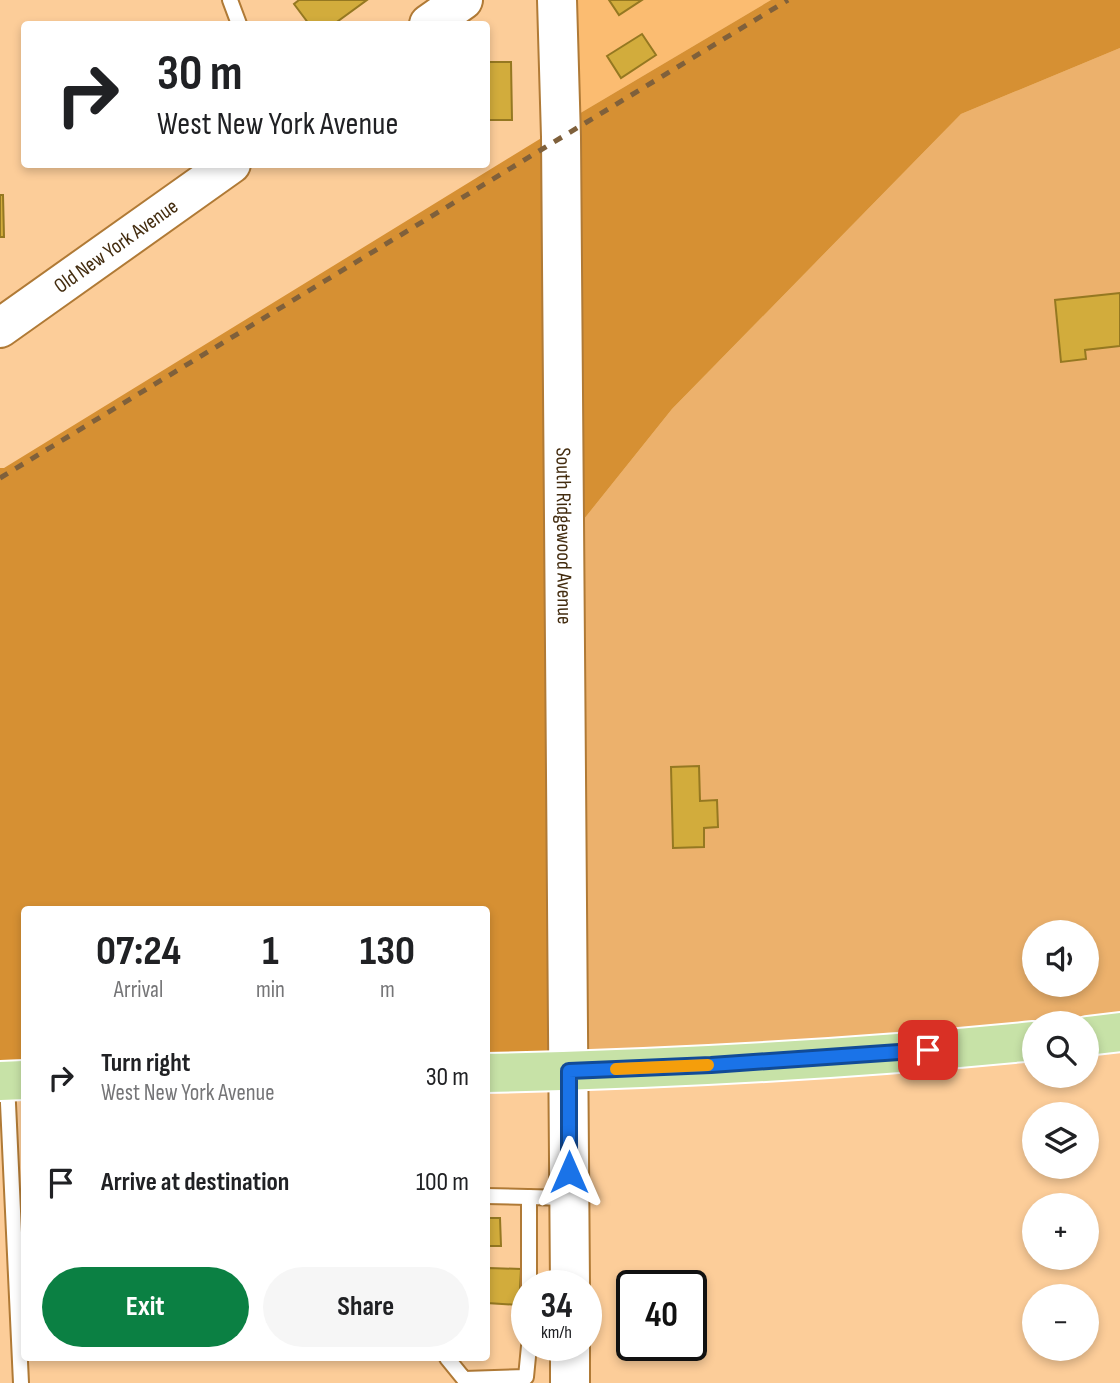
<!DOCTYPE html>
<meta charset="utf-8">
<style>
body{margin:0;font-family:"Sofia Sans Condensed",sans-serif;background:#f6f6f6;color:#202124;height:100vh;display:flex;flex-direction:column;font-size:26px;white-space:nowrap}
*{box-sizing:border-box;margin:0}
p{font-size:23px;color:#757577}
.icon{flex:none;width:38px;height:38px;fill:none;stroke:currentColor;stroke-width:2;stroke-linecap:round;stroke-linejoin:round}
.map{position:relative;flex:1;overflow:hidden}
.sheet{position:absolute;left:21px;top:906px;width:469px;height:455px;display:flex;flex-direction:column;background:#fff;border-radius:7px;box-shadow:0 4px 10px #0003}
.sheet>*{flex:none}
.guide{position:absolute;left:21px;top:21px;width:469px;height:147px;border-radius:7px;box-shadow:0 4px 10px #0003;background:#fff;color:#202124;overflow:hidden}
.buttons{position:absolute;left:1022px;top:920px;display:grid;gap:14px}
.buttons a{display:grid;place-items:center;width:77px;height:77px;border-radius:50%;background:#fff;box-shadow:0 4px 10px #0003;font-size:35px}
.speed{position:absolute;left:511px;top:1270px;display:flex;gap:14px;font-size:35px;font-weight:700;text-align:center}
.speed>*{display:grid;place-content:center;width:91px;height:91px;border-radius:50%;background:#fff;box-shadow:0 4px 10px #0003;line-height:1}
.speed small{font-size:18px;font-weight:400}
.speed .limit{border:4px solid #111;border-radius:10px;background:#fff;color:#111}
.pin{position:absolute;display:grid;place-items:center;width:60px;height:60px;color:#fff;margin:-30px;border-radius:14px;box-shadow:0 4px 10px #0006}
.me{position:absolute;width:77px;margin:-38px;rotate:0deg;stroke-linejoin:round;filter:drop-shadow(0 0 5px #0008)}
.turn{display:flex;align-items:center;gap:24px;height:147px;padding:0 21px;font-size:32px}
.turn .icon{width:91px;height:91px;stroke-width:2.5}
.turn b{display:block;font-size:49px;line-height:60px}
.eta{display:flex;justify-content:space-evenly;align-items:center;height:119px;text-align:center}
.eta b{font-size:42px;font-weight:700;line-height:49px}
.button{display:flex;gap:14px;margin-top:auto;padding:14px 21px}
.button a{flex:1;height:80px;border-radius:42px;background:#0b8043;color:#fff;font-size:28px;font-weight:700;line-height:80px;text-align:center}
.button a+a{background:#f6f6f6;color:#202124}
ul{padding:0;list-style:none}
li{display:flex;align-items:center;gap:21px;height:105px;padding:0 21px}
li div{flex:1}
li b{display:block;font-size:26px}
li em{font-style:normal}
.map>svg:first-child{display:block}
.built{fill:#fbbc71}
.green{fill:#ecb16c;fill-rule:evenodd}
.forest{fill:#d69033}
.building{fill:#d2ac3c;stroke:#957821;stroke-width:2}
.lines{fill:none;stroke-linecap:round;stroke-linejoin:round}
.lane-casing{stroke:#b07a36;stroke-width:18}
.secondary-casing{stroke:#b07a36;stroke-width:42}
.primary-casing{stroke:#fff;stroke-width:42}
.lane{stroke:#fff;stroke-width:14}
.secondary{stroke:#fff;stroke-width:38}
.primary{stroke:#c7e2a7;stroke-width:38}
.rail{stroke:#7f603b;stroke-width:5;stroke-dasharray:9 9;stroke-linecap:butt}
.route-casing{stroke:#114b97;stroke-width:18}
.route{stroke:#1a73e8;stroke-width:12}
.slow{stroke:#f59e0b;stroke-width:12}
.labels{text-anchor:middle;dominant-baseline:central;stroke-width:7;stroke-linejoin:round;paint-order:stroke}
.street-label{font-size:21px;fill:#432c0f;stroke:#fdf7f0}
</style>
<div class="map">
<svg width="1120" height="1383" viewBox="0 0 1120 1383">
<rect width="100%" height="100%" fill="#fccd99"/>
<!-- built -->
<polygon class="built" points="570,0 771,0 572,118"/>
<!-- green -->
<path class="green" d="M1120,48v966l-313,30 -226,12 -5,-527 96,-120 289,-295zM1034,933h53v52h-53z"/>
<!-- forest -->
<g class="forest">
<polygon points="771,0 1120,0 1120,48 961,114 672,409 576,529 572,118"/>
<polygon points="548,134 556,1057 487,1058 486,910 24,910 24,1066 0,1066 0,468 4,468"/>
</g>
<!-- building -->
<g class="building">
<polygon points="299,0 367,0 334,24 309,24 294,4"/>
<polygon points="609,0 642,0 619,15"/>
<polygon points="642,34 656,55 621,78 607,56"/>
<polygon points="486,62 511,62 512,120 486,120"/>
<polygon points="0,195 3,195 4,237 0,237"/>
<polygon points="1120,293 1120,346 1085,350 1086,359 1061,362 1055,300"/>
<polygon points="699,766 700,801 717,800 718,827 704,828 704,847 673,848 671,767"/>
<polygon points="486,1218 500,1218 501,1246 486,1246"/>
<polygon points="489,1268 521,1269 519,1305 487,1303"/>
</g>
<g class="lines">
<defs>
<g id="lane">
<polyline points="230,0 239,24"/>
<polyline points="7,1082 21,1383"/>
<polyline points="486,1196 568,1198"/>
<polyline points="529,1197 529,1286"/>
<polyline points="447,1358 464,1379 526,1377 529,1346"/>
</g>
<g id="secondary">
<path id="s1" d="M557,0l4,137 9,1149"/>
<polyline points="429,24 463,0"/>
<path id="s2" d="M0,328l231,-164"/>
<polyline points="570,1346 570,1383"/>
</g>
<g id="primary">
<polyline points="1087,1036 1120,1032"/>
<path d="M486,1073c183,-4 366,-14 548,-32"/>
<polyline points="0,1081 24,1080"/>
</g>
</defs>
<!-- lane casing -->
<use href="#lane" class="lane-casing"/>
<!-- secondary casing -->
<use href="#secondary" class="secondary-casing"/>
<!-- primary casing -->
<use href="#primary" class="primary-casing"/>
<!-- lane -->
<use href="#lane" class="lane"/>
<!-- secondary -->
<use href="#secondary" class="secondary"/>
<!-- primary -->
<use href="#primary" class="primary"/>
<!-- rail -->
<polyline class="rail" points="0,478 788,0"/>
</g>
<g class="lines">
<defs>
<polyline id="route" points="569,1172 569,1071 711,1065 928,1050"/>
</defs>
<!-- route casing -->
<use href="#route" class="route-casing"/>
<!-- route -->
<use href="#route" class="route"/>
<!-- slow -->
<polyline class="slow" points="616,1069 708,1065"/>
</g>
<g class="labels">
<!-- street labels -->
<g class="street-label">
<text stroke="none"><textPath href="#s2" startOffset="142">Old New York Avenue</textPath></text>
<text stroke="none"><textPath href="#s1" startOffset="536">South Ridgewood Avenue</textPath></text>
</g>
</g>
</svg>
<div class="buttons">
<a><svg class="icon" aria-label="sound" viewBox="0 0 24 24"><path d="M4 9h4l5-4v14l-5-4H4zM17 9q2 3 0 6"/></svg></a>
<a><svg class="icon" aria-label="search" viewBox="0 0 24 24"><circle cx="10" cy="10" r="6"/><path d="M15 15l6 6"/></svg></a>
<a><svg class="icon" aria-label="layers" viewBox="0 0 24 24"><path d="M12 4l9 5-9 5-9-5zM3 14l9 5 9-5"/></svg></a>
<a>+</a>
<a>−</a>
</div>
<div class="speed"><div>34<small>km/h</small></div><div class="limit">40</div></div>
<div class="pin" style="left:928px;top:1050px;background:#d93025"><svg class="icon" aria-label="arrive" viewBox="0 0 24 24"><path d="M6 21V4h12l-3 4 3 4H6"/></svg></div>
<svg class="me" style="left:569px;top:1172px" viewBox="-20 -20 40 40"><path d="M0-17L14 15 0 8-14 15z" fill="#1a73e8" stroke="#fff" stroke-width="4"/></svg>
<div class="guide">
<div class="turn"><svg class="icon" aria-label="right" viewBox="0 0 24 24"><path d="M7 20v-9h11M14 6l5 5-5 5"/></svg><div><b>30 m</b>West New York Avenue</div></div>
</div>
<section class="sheet">
<div class="eta">
<div><b>07:24</b><p>Arrival</p></div>
<div><b>1</b><p>min</p></div>
<div><b>130</b><p>m</p></div>
</div>
<ul>
<li><svg class="icon" aria-label="right" viewBox="0 0 24 24"><path d="M7 20v-9h11M14 6l5 5-5 5"/></svg><div><b>Turn right</b><p>West New York Avenue</p></div><em>30 m</em></li>
<li><svg class="icon" aria-label="arrive" viewBox="0 0 24 24"><path d="M6 21V4h12l-3 4 3 4H6"/></svg><div><b>Arrive at destination</b></div><em>100 m</em></li>
</ul>
<div class="button"><a>Exit</a><a>Share</a></div>
</section>
</div>
